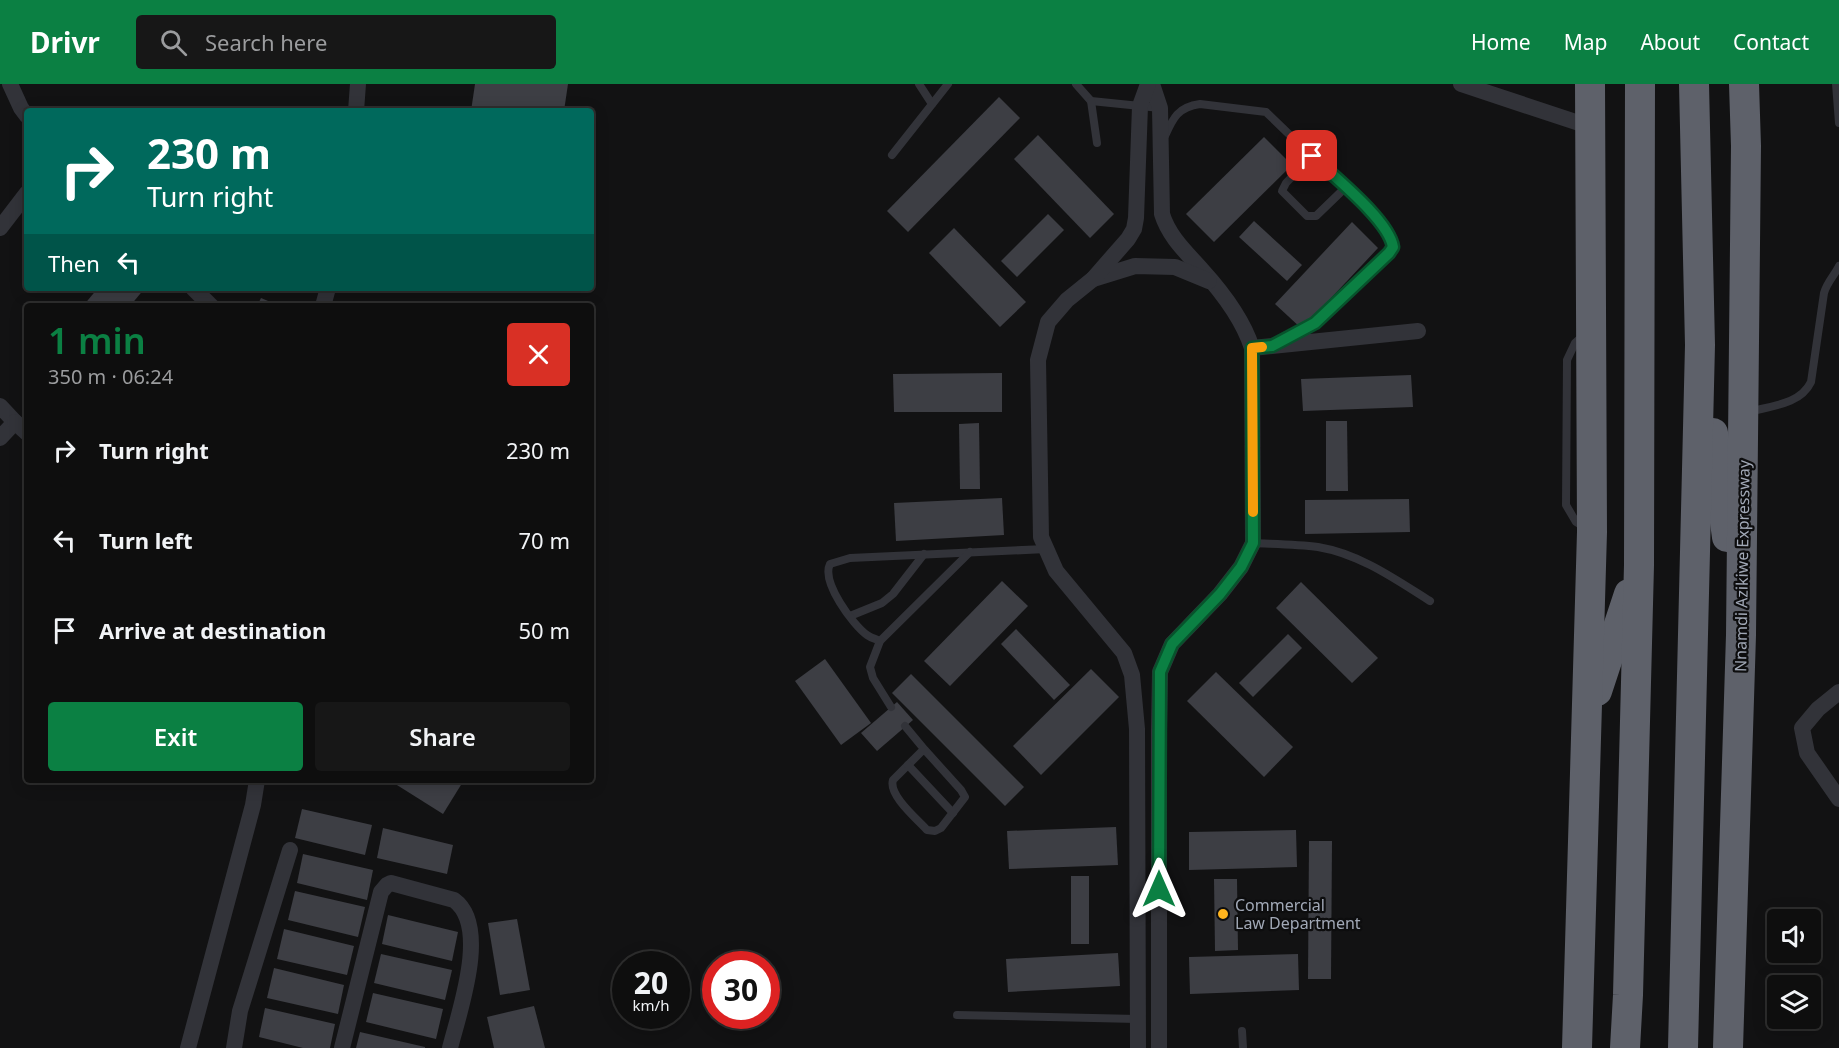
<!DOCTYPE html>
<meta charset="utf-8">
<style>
body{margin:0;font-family:"Noto Sans",sans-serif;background:#171717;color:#f1f3f6;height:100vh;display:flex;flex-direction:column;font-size:22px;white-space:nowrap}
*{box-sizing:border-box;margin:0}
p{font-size:20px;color:#9b9c9e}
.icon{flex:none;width:33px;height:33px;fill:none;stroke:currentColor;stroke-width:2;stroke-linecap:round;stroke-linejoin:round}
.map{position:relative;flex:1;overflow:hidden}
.sheet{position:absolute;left:24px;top:219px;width:570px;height:480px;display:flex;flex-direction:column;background:#0e0e0e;border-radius:6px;box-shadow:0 3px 15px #0003,0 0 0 2px #2e2e2e}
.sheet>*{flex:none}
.top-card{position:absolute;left:24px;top:24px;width:570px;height:183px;border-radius:6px;box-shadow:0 3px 15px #0003,0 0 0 2px #2e2e2e;background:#00695c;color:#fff;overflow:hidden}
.fabs{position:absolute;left:1767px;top:825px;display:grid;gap:12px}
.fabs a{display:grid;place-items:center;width:54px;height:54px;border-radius:6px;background:#0e0e0e;box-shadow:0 3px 15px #0003,0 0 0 2px #2e2e2e;font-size:30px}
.speed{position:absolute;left:612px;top:867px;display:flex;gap:12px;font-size:30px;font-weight:700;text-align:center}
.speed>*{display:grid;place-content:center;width:78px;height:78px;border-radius:50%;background:#0e0e0e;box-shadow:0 3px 15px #0003,0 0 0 2px #2e2e2e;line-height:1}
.speed small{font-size:15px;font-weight:400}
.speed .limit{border:9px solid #d22;background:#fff;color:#111}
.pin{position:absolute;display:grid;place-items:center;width:51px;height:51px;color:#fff;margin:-26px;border-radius:12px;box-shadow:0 3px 9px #0006}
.me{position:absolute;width:66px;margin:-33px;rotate:0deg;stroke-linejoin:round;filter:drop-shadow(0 0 4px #0008)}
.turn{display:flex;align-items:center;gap:21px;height:126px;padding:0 24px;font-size:27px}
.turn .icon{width:78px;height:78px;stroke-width:2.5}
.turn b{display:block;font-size:42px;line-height:51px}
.then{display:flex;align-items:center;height:57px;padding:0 24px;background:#0003;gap:12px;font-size:22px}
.round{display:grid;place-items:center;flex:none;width:63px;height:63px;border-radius:6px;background:#171717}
.head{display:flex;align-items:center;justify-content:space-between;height:102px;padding:0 24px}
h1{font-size:36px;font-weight:600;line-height:45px;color:#0b8043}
.primary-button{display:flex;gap:12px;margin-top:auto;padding:12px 24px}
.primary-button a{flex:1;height:69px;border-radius:6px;background:#0b8043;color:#fff;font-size:24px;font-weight:600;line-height:69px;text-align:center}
.primary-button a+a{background:#171717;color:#f1f3f6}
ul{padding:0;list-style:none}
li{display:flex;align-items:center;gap:18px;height:90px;padding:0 24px}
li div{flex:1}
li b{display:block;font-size:22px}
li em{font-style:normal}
header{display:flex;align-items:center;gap:36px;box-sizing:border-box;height:84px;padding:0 30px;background:#0b8043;color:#fff}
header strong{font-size:28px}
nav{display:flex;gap:33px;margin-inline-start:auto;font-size:21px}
.search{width:420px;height:54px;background:#171717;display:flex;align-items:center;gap:15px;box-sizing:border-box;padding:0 21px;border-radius:6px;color:#9b9c9e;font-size:22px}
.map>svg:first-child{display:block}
.building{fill:#3d3e44}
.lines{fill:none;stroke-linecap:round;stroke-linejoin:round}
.lane{stroke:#323339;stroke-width:8}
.street{stroke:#323339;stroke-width:16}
.highway{stroke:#5e616a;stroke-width:30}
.route-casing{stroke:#07532c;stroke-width:15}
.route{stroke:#0b8043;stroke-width:10}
.slow{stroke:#f59e0b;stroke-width:10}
.poi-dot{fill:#ffb41e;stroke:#0d0d0e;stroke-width:2}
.labels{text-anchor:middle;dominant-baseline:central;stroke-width:4.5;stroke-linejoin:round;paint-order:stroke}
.street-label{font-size:16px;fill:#a1a8b6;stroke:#0d0d0e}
.poi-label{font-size:16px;fill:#a1a8b6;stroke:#0d0d0e;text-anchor:start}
</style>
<header>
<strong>Drivr</strong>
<div class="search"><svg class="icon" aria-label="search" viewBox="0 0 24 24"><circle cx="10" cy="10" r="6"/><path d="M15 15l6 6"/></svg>Search here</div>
<nav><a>Home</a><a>Map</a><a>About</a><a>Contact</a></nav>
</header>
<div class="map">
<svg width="1839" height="964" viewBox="0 0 1839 964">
<rect width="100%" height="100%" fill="#121213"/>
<!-- building -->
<g class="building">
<polygon points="475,0 568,0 564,27 471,27"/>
<polygon points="999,13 1020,34 908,148 887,127"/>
<polygon points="1038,51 1114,130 1090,154 1014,75"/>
<polygon points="1264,53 1292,81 1214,158 1186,130"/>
<polygon points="1048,130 1064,146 1017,193 1001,177"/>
<polygon points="1254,137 1302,181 1287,197 1239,153"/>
<polygon points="1352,138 1378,164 1302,245 1275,220"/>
<polygon points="954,144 1026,218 1000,243 929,169"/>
<polygon points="98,204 145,204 130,222 83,222"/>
<polygon points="261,214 280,222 257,222"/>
<polygon points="1002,289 1002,328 894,328 893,290"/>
<polygon points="1411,291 1413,323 1303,327 1301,295"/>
<polygon points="1326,337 1347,337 1348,407 1326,407"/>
<polygon points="979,339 980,405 960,405 959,340"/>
<polygon points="1002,414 1004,451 896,457 894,419"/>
<polygon points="1409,415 1410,448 1305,450 1305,416"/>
<polygon points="1002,497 1028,522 950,602 924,577"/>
<polygon points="1301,498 1378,574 1352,599 1276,524"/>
<polygon points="1016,545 1070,601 1054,616 1001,560"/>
<polygon points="1288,550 1302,564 1253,613 1239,599"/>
<polygon points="825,575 871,639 841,661 795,597"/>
<polygon points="1091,585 1119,613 1041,691 1013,662"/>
<polygon points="1216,588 1293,663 1264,693 1187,617"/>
<polygon points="911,590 1024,703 1005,722 892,609"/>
<polygon points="897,618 913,636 877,667 861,649"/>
<polygon points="389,696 464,696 443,730"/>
<polygon points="302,725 372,741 365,771 295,754"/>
<polygon points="1116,743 1118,781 1009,785 1007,747"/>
<polygon points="383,744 453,761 447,790 377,774"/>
<polygon points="1296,746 1297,783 1189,786 1189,748"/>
<polygon points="1309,757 1332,757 1331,895 1308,895"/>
<polygon points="303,770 373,786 367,816 297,799"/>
<rect x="1071" y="792" width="18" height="68"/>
<polygon points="1214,795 1237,795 1238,866 1215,867"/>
<polygon points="295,807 365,823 358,853 288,836"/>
<polygon points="388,831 458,848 452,877 382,860"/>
<polygon points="517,835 530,906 500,911 488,839"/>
<polygon points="284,845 354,862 347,891 277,875"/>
<polygon points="1118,869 1120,902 1008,908 1006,875"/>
<polygon points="381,870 452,886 445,916 374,899"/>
<polygon points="1298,870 1299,906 1190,910 1189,873"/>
<polygon points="274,884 344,901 338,930 267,914"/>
<polygon points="373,909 443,925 436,955 366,938"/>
<polygon points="534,922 545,964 494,964 487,933"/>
<polygon points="265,924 335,940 330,964 303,964 259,953"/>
<polygon points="360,948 425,963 425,964 356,964"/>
</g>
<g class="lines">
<!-- lane -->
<g class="lane">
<polyline points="919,0 932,20"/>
<polyline points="1076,0 1091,17 1160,24"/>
<polyline points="1836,0 1839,39"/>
<polyline points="1091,17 1097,59"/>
<path d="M1165,52c8,-18 13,-29 35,-32l66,8 116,112 9,15 2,8 -4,6 -74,70 -30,17"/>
<polyline points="892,71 948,0"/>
<polyline points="1312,72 1286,99 1282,107 1307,132 1316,132 1345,104"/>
<polyline points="1584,251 1575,259 1567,276 1566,421 1576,438 1587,445"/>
<path d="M1748,328c22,-6 52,-7 63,-30l13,-89c3,-11 10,-17 15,-27"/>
<path d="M1253,459c21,1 44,1 65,4 42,7 77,32 112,54"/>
<polyline points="850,532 882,519 893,510 924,470"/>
<path d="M880,557c-4,-2 -9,-3 -13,-6 -14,-10 -46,-53 -37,-71l20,-6 196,-9"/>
<polyline points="891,623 873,594 870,583 880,557 970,468"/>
<path d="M905,642l19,23 -31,31c-5,15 24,39 34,50l8,1 6,-3 24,-31 -4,-7 -37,-41"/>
<polyline points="908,681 953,729"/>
<polyline points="957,931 1137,935"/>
<polyline points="1242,947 1243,964"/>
</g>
<!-- street -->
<g class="street">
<polyline points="10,0 21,24 27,32"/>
<path d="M1152,0l8,24 2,106c7,23 25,39 40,56 20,22 41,50 50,78l1,195 -12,24 -21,27 -48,50 -12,28 -1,58v318"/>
<polyline points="1461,0 1591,43"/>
<polyline points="356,27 358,0"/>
<polyline points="0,144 27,109"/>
<polyline points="1093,195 1135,182 1175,183 1209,197"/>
<polyline points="193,204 211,222"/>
<polyline points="323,222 328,204"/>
<polyline points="1252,264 1418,247"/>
<polyline points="0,322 15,338 0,354"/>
<polyline points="15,338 27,349"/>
<polyline points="1839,608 1818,625 1802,644 1807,669 1839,715"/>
<polyline points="188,964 253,721 257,696"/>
<polyline points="234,964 240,927 290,766"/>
<path d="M342,964l39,-156 6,-7 4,-2 63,17c36,26 5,112 -4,148"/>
<polyline points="1138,964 1137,645 1132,591 1124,569 1056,487 1041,453 1038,276 1048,238 1067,216 1093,195 1128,155 1134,145 1136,134 1140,22 1148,0"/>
</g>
<!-- highway -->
<g class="highway">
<polyline points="1713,349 1727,453"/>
<polyline points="1597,607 1629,510"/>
<polyline points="1577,964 1592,448 1590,0"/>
<polyline points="1625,964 1628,911 1639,481 1640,0"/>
<polyline points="1683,964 1700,261 1694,0"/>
<polyline points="1728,964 1741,551 1746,62 1744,0"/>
</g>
</g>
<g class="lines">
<defs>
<path id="route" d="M1159,805l1,-217 12,-28 48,-50 21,-27 12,-24 -1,-195 20,-2 43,-23 74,-70 4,-6c-4,-27 -60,-71 -81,-91"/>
</defs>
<!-- route casing -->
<use href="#route" class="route-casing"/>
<!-- route -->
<use href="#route" class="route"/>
<!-- slow -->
<polyline class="slow" points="1253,428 1252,264 1262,263"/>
</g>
<!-- markers -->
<circle class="poi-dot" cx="1223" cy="830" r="6"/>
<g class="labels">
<!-- street labels -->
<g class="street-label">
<text transform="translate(1742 482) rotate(-89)">Nnamdi Azikiwe Expressway</text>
</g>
<!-- poi labels -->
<g class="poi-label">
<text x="1235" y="821">Commercial<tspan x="1235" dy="18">Law Department</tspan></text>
</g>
</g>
</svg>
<div class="fabs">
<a><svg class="icon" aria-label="sound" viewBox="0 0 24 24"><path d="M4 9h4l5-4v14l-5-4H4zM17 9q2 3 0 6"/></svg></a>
<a><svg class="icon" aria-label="layers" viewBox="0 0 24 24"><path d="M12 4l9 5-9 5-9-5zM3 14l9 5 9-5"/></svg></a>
</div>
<div class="speed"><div>20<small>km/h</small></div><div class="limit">30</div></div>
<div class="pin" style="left:1312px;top:72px;background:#d93025"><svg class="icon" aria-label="arrive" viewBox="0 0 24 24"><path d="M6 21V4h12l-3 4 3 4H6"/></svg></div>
<svg class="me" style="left:1159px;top:805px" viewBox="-20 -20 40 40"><path d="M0-17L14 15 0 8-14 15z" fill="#0b8043" stroke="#fff" stroke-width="4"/></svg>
<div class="top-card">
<div class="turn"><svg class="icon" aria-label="right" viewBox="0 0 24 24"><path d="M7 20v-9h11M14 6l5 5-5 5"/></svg><div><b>230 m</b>Turn right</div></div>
<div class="then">Then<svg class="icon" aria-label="left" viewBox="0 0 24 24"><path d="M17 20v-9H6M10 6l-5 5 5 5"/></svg></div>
</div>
<section class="sheet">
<div class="head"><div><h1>1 min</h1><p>350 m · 06:24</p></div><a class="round" style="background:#d93025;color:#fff"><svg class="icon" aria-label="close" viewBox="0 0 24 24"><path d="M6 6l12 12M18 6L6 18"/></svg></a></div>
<ul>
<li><svg class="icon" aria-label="right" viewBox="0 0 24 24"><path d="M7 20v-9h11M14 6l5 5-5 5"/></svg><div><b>Turn right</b></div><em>230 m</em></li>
<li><svg class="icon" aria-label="left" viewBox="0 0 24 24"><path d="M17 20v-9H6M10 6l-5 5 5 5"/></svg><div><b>Turn left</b></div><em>70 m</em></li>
<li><svg class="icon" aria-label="arrive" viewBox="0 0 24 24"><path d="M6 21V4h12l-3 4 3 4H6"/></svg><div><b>Arrive at destination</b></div><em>50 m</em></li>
</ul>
<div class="primary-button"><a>Exit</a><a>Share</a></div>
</section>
</div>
